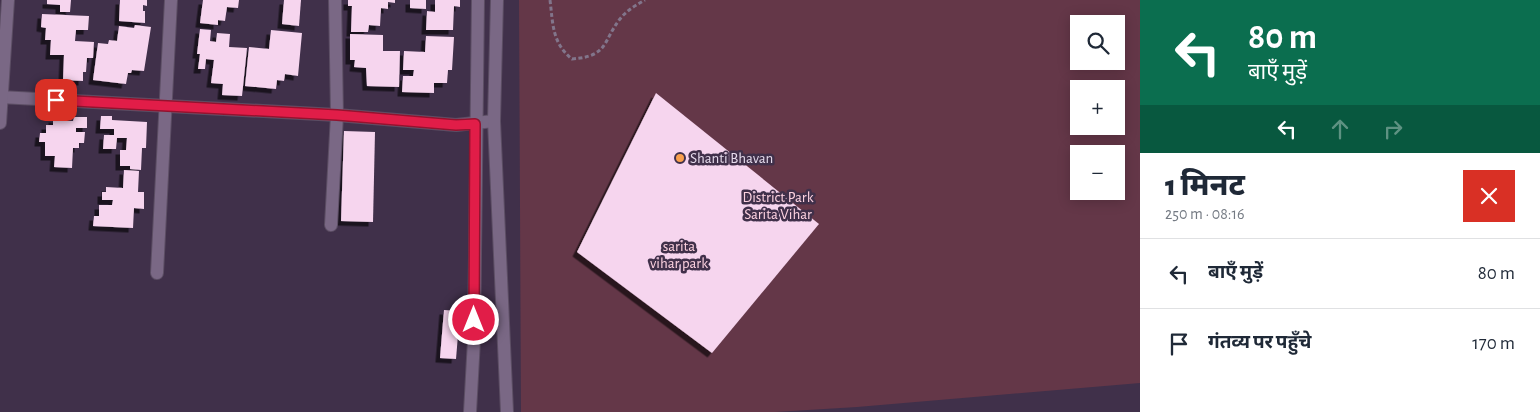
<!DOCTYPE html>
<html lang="hi">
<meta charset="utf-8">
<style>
body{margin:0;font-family:"Alegreya Sans","Noto Sans Devanagari",sans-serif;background:#f2f2f3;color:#1f2937;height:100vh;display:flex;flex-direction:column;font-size:19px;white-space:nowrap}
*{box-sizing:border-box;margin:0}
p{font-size:16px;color:#747a83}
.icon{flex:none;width:28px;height:28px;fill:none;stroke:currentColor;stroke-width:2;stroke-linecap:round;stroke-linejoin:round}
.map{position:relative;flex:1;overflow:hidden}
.details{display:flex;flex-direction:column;background:#fff;width:400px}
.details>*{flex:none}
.top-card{background:#0b6e4f;color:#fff;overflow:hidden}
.buttons{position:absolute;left:1070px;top:15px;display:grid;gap:10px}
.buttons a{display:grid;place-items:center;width:55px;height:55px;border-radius:0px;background:#fff;box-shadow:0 2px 12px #0003;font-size:25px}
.pin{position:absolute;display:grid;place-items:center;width:42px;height:42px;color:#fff;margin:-21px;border-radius:10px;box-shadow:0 2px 8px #0006}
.me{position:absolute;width:55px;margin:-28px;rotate:0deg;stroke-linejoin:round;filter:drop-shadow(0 0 4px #0008)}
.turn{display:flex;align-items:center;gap:18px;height:105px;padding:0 25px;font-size:22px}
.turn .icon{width:65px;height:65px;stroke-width:2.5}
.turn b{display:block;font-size:35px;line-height:42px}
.lanes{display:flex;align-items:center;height:48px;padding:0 25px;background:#0003;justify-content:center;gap:25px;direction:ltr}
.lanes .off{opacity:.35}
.round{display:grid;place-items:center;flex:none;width:52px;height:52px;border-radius:0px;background:#f2f2f3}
.summary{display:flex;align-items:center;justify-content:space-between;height:85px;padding:0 25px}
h1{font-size:30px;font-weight:800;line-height:38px}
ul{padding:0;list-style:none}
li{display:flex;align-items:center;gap:15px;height:70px;padding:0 25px;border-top:1px solid #e0e1e3}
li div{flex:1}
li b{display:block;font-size:19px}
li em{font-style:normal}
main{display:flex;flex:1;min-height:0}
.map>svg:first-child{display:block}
.green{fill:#643748;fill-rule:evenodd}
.building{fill:#f6d5ee;filter:url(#shadow)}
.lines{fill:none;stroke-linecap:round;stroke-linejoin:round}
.minor-casing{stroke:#5c4e64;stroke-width:14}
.tertiary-casing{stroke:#5c4e64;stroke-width:14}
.path{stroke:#82758b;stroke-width:3;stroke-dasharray:4 2.5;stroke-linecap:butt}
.minor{stroke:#7a6885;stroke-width:12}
.tertiary{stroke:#7a6885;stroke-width:12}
.route-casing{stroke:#92132f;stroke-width:12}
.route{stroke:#e11d48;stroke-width:9}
.poi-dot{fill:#f9a04d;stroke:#40304a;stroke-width:2}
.labels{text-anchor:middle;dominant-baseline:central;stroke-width:5;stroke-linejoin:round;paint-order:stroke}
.poi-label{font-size:15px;fill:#e5dbec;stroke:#40304a;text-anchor:start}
.park-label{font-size:15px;fill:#fed3e1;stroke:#40304a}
</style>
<main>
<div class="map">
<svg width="1140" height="412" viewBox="0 0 1140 412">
<defs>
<filter id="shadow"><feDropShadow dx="-4.5" dy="4.5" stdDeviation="0" flood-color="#0009"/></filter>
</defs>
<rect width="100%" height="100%" fill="#40304a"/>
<!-- green -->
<path class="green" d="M519,0h621v383l-283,24 -82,5h-254zM1079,24h37v37h-37zM1079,89h37v37h-37zM1079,154h37v37h-37z"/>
<!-- building -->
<g class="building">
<polygon points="47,0 71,0 70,12 60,12 60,5 47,4"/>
<polygon points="120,0 147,0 147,6 143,5 143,11 145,11 145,23 119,21"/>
<polygon points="203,0 239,0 238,8 227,7 225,21 218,20 218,25 200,23"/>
<polygon points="284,0 301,0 299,26 282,24"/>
<polygon points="348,0 395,0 395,3 388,2 388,9 381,8 380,26 369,25 368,32 351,32 352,6 348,6"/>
<polygon points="410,0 426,0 426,9 410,8"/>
<polygon points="435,0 460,0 460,7 454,6 453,30 426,30 427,11 435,12"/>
<polygon points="42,14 89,16 88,30 76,30 75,41 94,42 93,58 87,58 86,72 83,72 83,81 63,80 64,55 50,55 51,40 45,40 46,28 41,27"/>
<polygon points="135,25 151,27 144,71 132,70 131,73 128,73 126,84 93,80 98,43 108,44 109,40 117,41 119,26 134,28"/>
<polygon points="200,29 211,30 210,41 216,42 217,33 230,34 229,47 247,48 242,96 222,95 223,84 211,83 214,60 206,59 205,69 198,69 200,54 197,54"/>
<polygon points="271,30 302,33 298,76 285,74 284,81 277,80 276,89 245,86 249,47 269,49"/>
<polygon points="350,34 383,35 383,51 400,51 399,87 367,86 366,68 354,67 355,60 350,60"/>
<polygon points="426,36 454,37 452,70 448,70 447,83 434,83 434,93 402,92 403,76 413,76 414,70 403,70 404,51 425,52"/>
<polygon points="656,93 819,224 712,353 577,252"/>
<polygon points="101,116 112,116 112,120 147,122 146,148 142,148 141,170 130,169 130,166 120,166 120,150 126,150 127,138 117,138 116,149 103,149 104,135 114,135 114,129 100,129"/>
<polygon points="74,117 87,117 87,128 76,128 76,132 85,132 84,143 79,143 79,148 73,148 72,168 54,167 55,156 45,156 45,142 39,142 40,133 46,133 46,125 53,125 53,118 66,119 66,121 73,121"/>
<polygon points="344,131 375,132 373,222 341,221"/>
<polygon points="124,170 139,171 138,192 144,192 144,209 134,208 133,228 93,226 94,216 99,216 99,205 112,205 113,200 102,200 102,192 106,192 106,187 123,188"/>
<polygon points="444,310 460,311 456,359 440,358"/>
</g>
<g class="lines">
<defs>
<g id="minor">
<polyline points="0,97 337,115 456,125 494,121"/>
<polyline points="0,123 8,0"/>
<polyline points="331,225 337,115 335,0"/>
<polyline points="157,273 171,0"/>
</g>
<g id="tertiary">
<polyline points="497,0 494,121 507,412"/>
<polyline points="470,412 474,340 478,0"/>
</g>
</defs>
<!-- minor casing -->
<use href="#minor" class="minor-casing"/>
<!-- tertiary casing -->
<use href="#tertiary" class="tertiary-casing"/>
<!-- path -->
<path class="path" d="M550,0c3,24 2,43 22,59 37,-3 30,-17 48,-40 6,-8 16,-14 25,-19"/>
<!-- minor -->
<use href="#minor" class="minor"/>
<!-- tertiary -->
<use href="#tertiary" class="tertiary"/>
</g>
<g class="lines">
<defs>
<polyline id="route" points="56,100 337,115 456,125 475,124 474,320"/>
</defs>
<!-- route casing -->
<use href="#route" class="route-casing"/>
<!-- route -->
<use href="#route" class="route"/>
</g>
<!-- markers -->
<circle class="poi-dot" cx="680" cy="158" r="5"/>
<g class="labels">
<!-- poi labels -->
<g class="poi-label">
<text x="690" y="158">Shanti Bhavan</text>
</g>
<!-- park labels -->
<g class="park-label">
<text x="778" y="197">District Park<tspan x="778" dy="17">Sarita Vihar</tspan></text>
<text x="679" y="246">sarita<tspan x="679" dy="17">vihar park</tspan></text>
</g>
</g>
</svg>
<div class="buttons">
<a><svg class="icon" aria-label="search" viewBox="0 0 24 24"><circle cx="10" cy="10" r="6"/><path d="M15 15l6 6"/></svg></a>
<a>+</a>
<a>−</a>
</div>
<div class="pin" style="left:56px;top:100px;background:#d93025"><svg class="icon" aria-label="arrive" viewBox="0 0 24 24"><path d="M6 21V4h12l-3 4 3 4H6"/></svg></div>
<svg class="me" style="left:474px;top:320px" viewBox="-20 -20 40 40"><circle r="17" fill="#e11d48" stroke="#fff" stroke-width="3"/><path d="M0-11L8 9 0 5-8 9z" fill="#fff"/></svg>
</div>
<section class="details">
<div class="top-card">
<div class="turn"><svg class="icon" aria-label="left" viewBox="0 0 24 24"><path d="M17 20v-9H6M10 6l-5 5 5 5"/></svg><div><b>80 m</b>बाएँ मुड़ें</div></div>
<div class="lanes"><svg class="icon" aria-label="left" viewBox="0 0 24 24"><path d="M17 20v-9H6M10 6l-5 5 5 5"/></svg><svg class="icon off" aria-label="ahead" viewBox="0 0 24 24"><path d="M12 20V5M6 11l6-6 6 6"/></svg><svg class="icon off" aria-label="right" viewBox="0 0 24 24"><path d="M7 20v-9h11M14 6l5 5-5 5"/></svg></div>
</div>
<div class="summary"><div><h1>1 मिनट</h1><p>250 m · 08:16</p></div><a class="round" style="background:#d93025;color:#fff"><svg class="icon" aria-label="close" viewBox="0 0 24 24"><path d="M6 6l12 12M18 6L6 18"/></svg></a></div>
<ul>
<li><svg class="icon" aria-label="left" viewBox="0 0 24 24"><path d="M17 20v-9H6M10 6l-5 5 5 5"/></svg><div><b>बाएँ मुड़ें</b></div><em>80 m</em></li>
<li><svg class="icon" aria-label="arrive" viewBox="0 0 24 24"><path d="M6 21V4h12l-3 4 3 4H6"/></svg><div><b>गंतव्य पर पहुँचे</b></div><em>170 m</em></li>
</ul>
</section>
</main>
